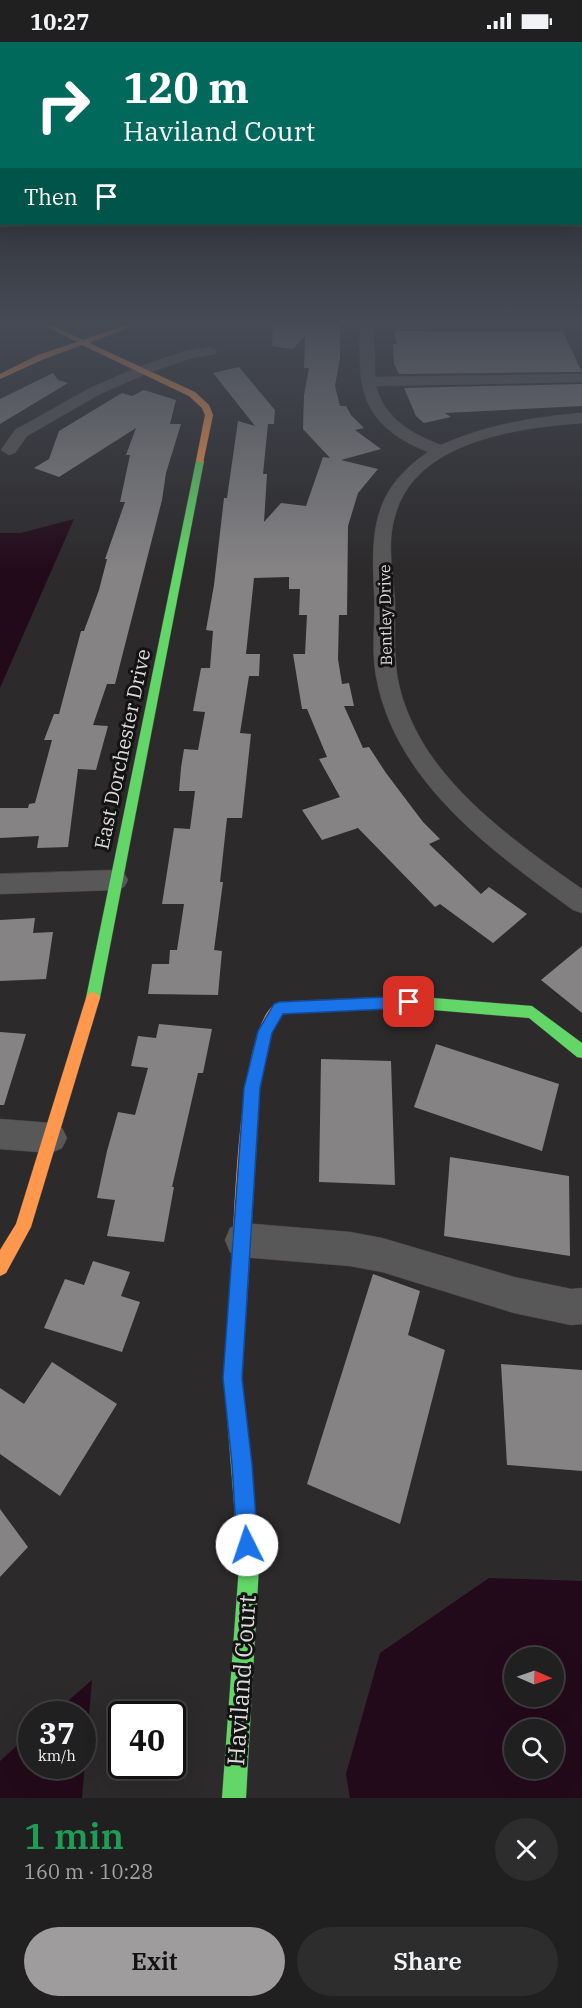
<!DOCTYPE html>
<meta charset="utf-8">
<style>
body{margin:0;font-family:"IBM Plex Serif",serif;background:#2d2d2d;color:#f1f3f6;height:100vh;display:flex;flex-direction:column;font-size:22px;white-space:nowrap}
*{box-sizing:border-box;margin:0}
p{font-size:20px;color:#a2a3a5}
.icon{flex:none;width:33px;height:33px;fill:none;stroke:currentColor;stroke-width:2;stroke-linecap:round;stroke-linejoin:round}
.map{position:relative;height:1756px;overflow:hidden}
.side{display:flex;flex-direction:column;background:#212020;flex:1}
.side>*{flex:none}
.banner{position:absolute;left:0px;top:0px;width:582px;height:183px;box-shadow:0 6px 24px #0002,0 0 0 2px #3e3e3e;background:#00695c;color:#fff;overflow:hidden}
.needle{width:39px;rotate:92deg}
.fabs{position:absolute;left:504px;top:1605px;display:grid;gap:12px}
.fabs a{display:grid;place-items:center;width:60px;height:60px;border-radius:50%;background:#212020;box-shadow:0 6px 24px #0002,0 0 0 2px #3e3e3e;font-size:30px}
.speed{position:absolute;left:18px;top:1659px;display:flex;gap:12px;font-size:30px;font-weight:700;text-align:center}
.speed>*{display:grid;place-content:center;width:78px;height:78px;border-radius:50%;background:#212020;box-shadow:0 6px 24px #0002,0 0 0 2px #3e3e3e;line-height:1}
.speed small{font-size:15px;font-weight:400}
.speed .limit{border:3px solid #111;border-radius:9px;background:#fff;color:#111}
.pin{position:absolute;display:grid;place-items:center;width:51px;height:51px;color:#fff;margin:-26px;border-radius:12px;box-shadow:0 3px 9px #0006}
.me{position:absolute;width:66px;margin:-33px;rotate:356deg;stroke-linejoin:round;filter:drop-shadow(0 0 4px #0008)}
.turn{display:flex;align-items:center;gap:21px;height:126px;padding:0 24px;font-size:27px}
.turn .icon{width:78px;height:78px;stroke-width:2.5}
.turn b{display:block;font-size:42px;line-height:51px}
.then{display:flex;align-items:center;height:57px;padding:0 24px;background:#0003;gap:12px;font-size:22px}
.round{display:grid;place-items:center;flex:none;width:63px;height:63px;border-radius:32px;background:#2d2d2d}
.head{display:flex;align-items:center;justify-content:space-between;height:102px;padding:0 24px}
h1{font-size:36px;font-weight:600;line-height:45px;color:#1e9e55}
.cta{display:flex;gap:12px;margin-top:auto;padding:12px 24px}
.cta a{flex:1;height:69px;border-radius:36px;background:#9e9c9d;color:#111;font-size:24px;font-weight:600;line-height:69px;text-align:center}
.cta a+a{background:#2d2d2d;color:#f1f3f6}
.status{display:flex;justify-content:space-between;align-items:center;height:42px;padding:0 30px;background:#212020;direction:ltr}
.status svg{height:16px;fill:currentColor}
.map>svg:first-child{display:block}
.water{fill:#230a1a;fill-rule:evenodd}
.building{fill:#858384}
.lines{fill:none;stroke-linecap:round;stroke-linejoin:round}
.street-casing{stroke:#494748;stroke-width:1}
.fast-casing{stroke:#494748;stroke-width:1}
.slow-casing{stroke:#494748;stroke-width:1}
.street{fill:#595858;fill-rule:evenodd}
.fast{fill:#63d668;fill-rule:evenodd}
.slow{fill:#ff974d;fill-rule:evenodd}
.route{fill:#1a73e8;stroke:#114b97;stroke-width:1.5}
.labels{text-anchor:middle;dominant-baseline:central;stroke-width:6;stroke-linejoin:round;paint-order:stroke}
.far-street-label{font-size:16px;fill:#dcdadb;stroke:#141314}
.street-label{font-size:20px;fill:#dcdadb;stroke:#141314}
.near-street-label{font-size:24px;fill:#dcdadb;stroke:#141314}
</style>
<div class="status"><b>10:27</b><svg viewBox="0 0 49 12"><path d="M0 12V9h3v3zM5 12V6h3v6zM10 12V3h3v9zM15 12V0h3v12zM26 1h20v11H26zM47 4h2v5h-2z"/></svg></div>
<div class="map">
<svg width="582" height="1756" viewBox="0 0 582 1756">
<rect width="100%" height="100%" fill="#2c2a2b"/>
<!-- water -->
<g class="water">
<polygon points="74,477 0,646 0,491 21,491"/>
<path d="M489,1536l93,3v217h-232l-4,-24 34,-121zM514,1616h40v38h-40zM514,1688h40v38h-40z"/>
<polygon points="92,1638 82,1756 0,1756 0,1719 31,1691 32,1724 82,1724 82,1672 53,1672"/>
</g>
<!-- building -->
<g class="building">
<polygon points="273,283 340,283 340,316 335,344 340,364 346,364 351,373 364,386 355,388 381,407 341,418 378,427 358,451 348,484 347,573 339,573 338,617 342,642 349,641 354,664 344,664 363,706 369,705 386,731 423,780 440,797 429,802 481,852 489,845 527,872 493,901 440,862 435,865 358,786 322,798 302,768 340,755 319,717 327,715 307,667 302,667 293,612 305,612 307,573 299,573 300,547 289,547 289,535 254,536 246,612 260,612 259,634 249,634 240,691 251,692 242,776 227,776 220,840 223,840 214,908 222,909 218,953 148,952 152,922 169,922 170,908 177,908 184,862 162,862 174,786 190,787 195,749 179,749 181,726 184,707 198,708 205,670 193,669 201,626 210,626 213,589 206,588 214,543 224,456 227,456 238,379 255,384 213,331 239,325 275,368 274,382 268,382 263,432 267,432 264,480 281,461 306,464 323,415 330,416 303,387 304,353 309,326 304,326 305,294 293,307 272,304"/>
<polygon points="394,289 563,290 582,330 399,332 394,322 393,302 397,302"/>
<polygon points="53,331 58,338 68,341 0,382 0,357"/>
<polygon points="582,342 582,364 445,371 451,375 424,381 416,374 404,346"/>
<polygon points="144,348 176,358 170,382 181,382 166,431 162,458 115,642 107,642 93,683 108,684 96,728 78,727 68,805 37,806 39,794 0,796 0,766 28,766 29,762 35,761 52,698 44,698 54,672 59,672 81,589 84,589 99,548 107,517 105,517 125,460 120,460 130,413 126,413 136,386 59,435 34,426 49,417 59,389 122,351 132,354"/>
<polygon points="35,876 33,891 53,890 46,937 0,939 0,878"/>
<polygon points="582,904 582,971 541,938"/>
<polygon points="159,982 212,987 203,1031 198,1031 172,1145 174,1145 164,1200 107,1194 115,1158 97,1156 107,1109 118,1070 135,1073 148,1026 131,1024 138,994 156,996"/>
<polygon points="0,990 26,992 4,1063 0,1063"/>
<polygon points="436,1002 559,1042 542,1109 414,1065"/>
<polygon points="321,1017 391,1019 395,1143 319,1140"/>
<polygon points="450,1115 569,1134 570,1214 444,1194"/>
<polygon points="93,1219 130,1230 121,1254 140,1260 122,1310 44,1286 65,1237 84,1243"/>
<polygon points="373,1232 420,1249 408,1293 445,1308 400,1482 307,1442"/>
<polygon points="52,1320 117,1362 60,1454 0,1412 0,1346 24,1362"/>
<polygon points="501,1322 582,1328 582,1429 507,1423"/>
<polygon points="0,1467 28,1505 0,1535"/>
</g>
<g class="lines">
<defs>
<g id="street">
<polygon points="0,283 10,283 0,288"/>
<path d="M364,283h14l-4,6 1,46 207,-3v8l-206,4c8,32 36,48 65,59 45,-20 92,-28 141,-32v10c-65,5 -167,18 -187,93 -9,29 -1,60 0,90 0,20 -1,40 1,59 2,30 17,64 34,89 37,54 99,98 152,135v24l-9,-3c-81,-59 -178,-128 -197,-234 -5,-28 0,-57 -2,-86 -3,-62 0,-101 54,-138 -47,-19 -69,-44 -68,-95 0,-11 -2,-23 4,-32z"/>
<polygon points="210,305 217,309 215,312 192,316 148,331 100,352 27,394 15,411 9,413 1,408 15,388 90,346 138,325 185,309"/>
<polygon points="115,828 124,831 128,838 124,845 115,848 0,852 0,832"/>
<polygon points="0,1077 51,1081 62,1086 67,1096 62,1106 51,1111 0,1107"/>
<polygon points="242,1181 350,1190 382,1196 514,1235 571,1247 582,1246 582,1282 571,1283 514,1271 382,1230 350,1224 242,1215 230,1210 225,1198 230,1186"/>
</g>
<g id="fast">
<polygon points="200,416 204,419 100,956 98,960 93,962 88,960 86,956 196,419"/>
<polygon points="409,954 532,964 582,1001 582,1016 577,1015 529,976 409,966 364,968 359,966 357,962 359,958 364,956"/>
<polygon points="241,1202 247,1205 250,1211 242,1336 259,1524 246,1756 222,1756 239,1524 224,1336 232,1211 235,1205"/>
</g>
<g id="slow">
<polygon points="43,283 51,283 83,298 126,283 135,283 89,301 195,350 209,363 213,373 203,421 196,419 205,373 202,366 189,354 82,303 44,317 0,337 0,332 38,313 77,300"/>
<polygon points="93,950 98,952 100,956 31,1185 6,1231 0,1234 0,1208 16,1182 86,956 88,952"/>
<path d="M364,956l5,2 2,4 -2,4 -5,2 -81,4 -11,18 -12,56 -10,165 -3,6 -6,3 -6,-3 -3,-6c3,-41 7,-237 47,-251z"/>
</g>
</defs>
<!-- street casing -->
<use href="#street" class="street-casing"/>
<!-- fast casing -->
<use href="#fast" class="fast-casing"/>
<!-- slow casing -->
<use href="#slow" class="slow-casing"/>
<!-- street -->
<use href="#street" class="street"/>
<!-- fast -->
<use href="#fast" class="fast"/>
<!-- slow -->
<use href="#slow" class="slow"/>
</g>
<!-- sky -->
<linearGradient id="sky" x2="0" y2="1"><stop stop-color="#181718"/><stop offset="0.53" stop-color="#454a55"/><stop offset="1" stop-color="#454a55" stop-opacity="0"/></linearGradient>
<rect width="582" height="529" fill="url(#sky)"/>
<!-- route -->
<polygon class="route" points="409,954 415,955 417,960 415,964 409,966 283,972 272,991 260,1046 242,1336 252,1422 258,1503 255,1510 247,1514 240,1510 237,1503 232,1422 223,1336 244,1046 258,989 274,962 279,960"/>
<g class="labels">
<!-- far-street labels -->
<g class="far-street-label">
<text transform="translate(385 573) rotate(-91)">Bentley Drive</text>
</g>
<!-- street labels -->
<g class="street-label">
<text transform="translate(122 707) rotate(-78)">East Dorchester Drive</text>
</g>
<!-- near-street labels -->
<g class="near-street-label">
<text transform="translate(241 1638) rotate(-86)">Haviland Court</text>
</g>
</g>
</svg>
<div class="fabs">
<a><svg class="needle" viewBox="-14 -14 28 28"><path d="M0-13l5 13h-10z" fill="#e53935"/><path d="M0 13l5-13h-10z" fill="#a2a3a5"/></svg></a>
<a><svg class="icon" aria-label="search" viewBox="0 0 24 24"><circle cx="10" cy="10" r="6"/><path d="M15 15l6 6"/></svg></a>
</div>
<div class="speed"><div>37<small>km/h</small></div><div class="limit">40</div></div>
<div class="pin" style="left:409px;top:960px;background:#d93025"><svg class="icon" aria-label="arrive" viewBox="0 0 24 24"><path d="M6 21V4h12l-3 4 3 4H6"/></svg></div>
<svg class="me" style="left:247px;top:1503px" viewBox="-20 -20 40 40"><circle r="19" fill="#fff"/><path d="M0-13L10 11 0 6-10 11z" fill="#1a73e8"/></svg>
<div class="banner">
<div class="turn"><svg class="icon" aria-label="right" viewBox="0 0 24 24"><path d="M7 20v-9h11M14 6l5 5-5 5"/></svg><div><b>120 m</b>Haviland Court</div></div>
<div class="then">Then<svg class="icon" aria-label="arrive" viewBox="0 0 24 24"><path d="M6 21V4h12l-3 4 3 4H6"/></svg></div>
</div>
</div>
<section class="side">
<div class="head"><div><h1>1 min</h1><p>160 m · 10:28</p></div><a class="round"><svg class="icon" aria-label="close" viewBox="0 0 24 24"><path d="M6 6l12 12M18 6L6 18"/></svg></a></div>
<div class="cta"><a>Exit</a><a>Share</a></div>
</section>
